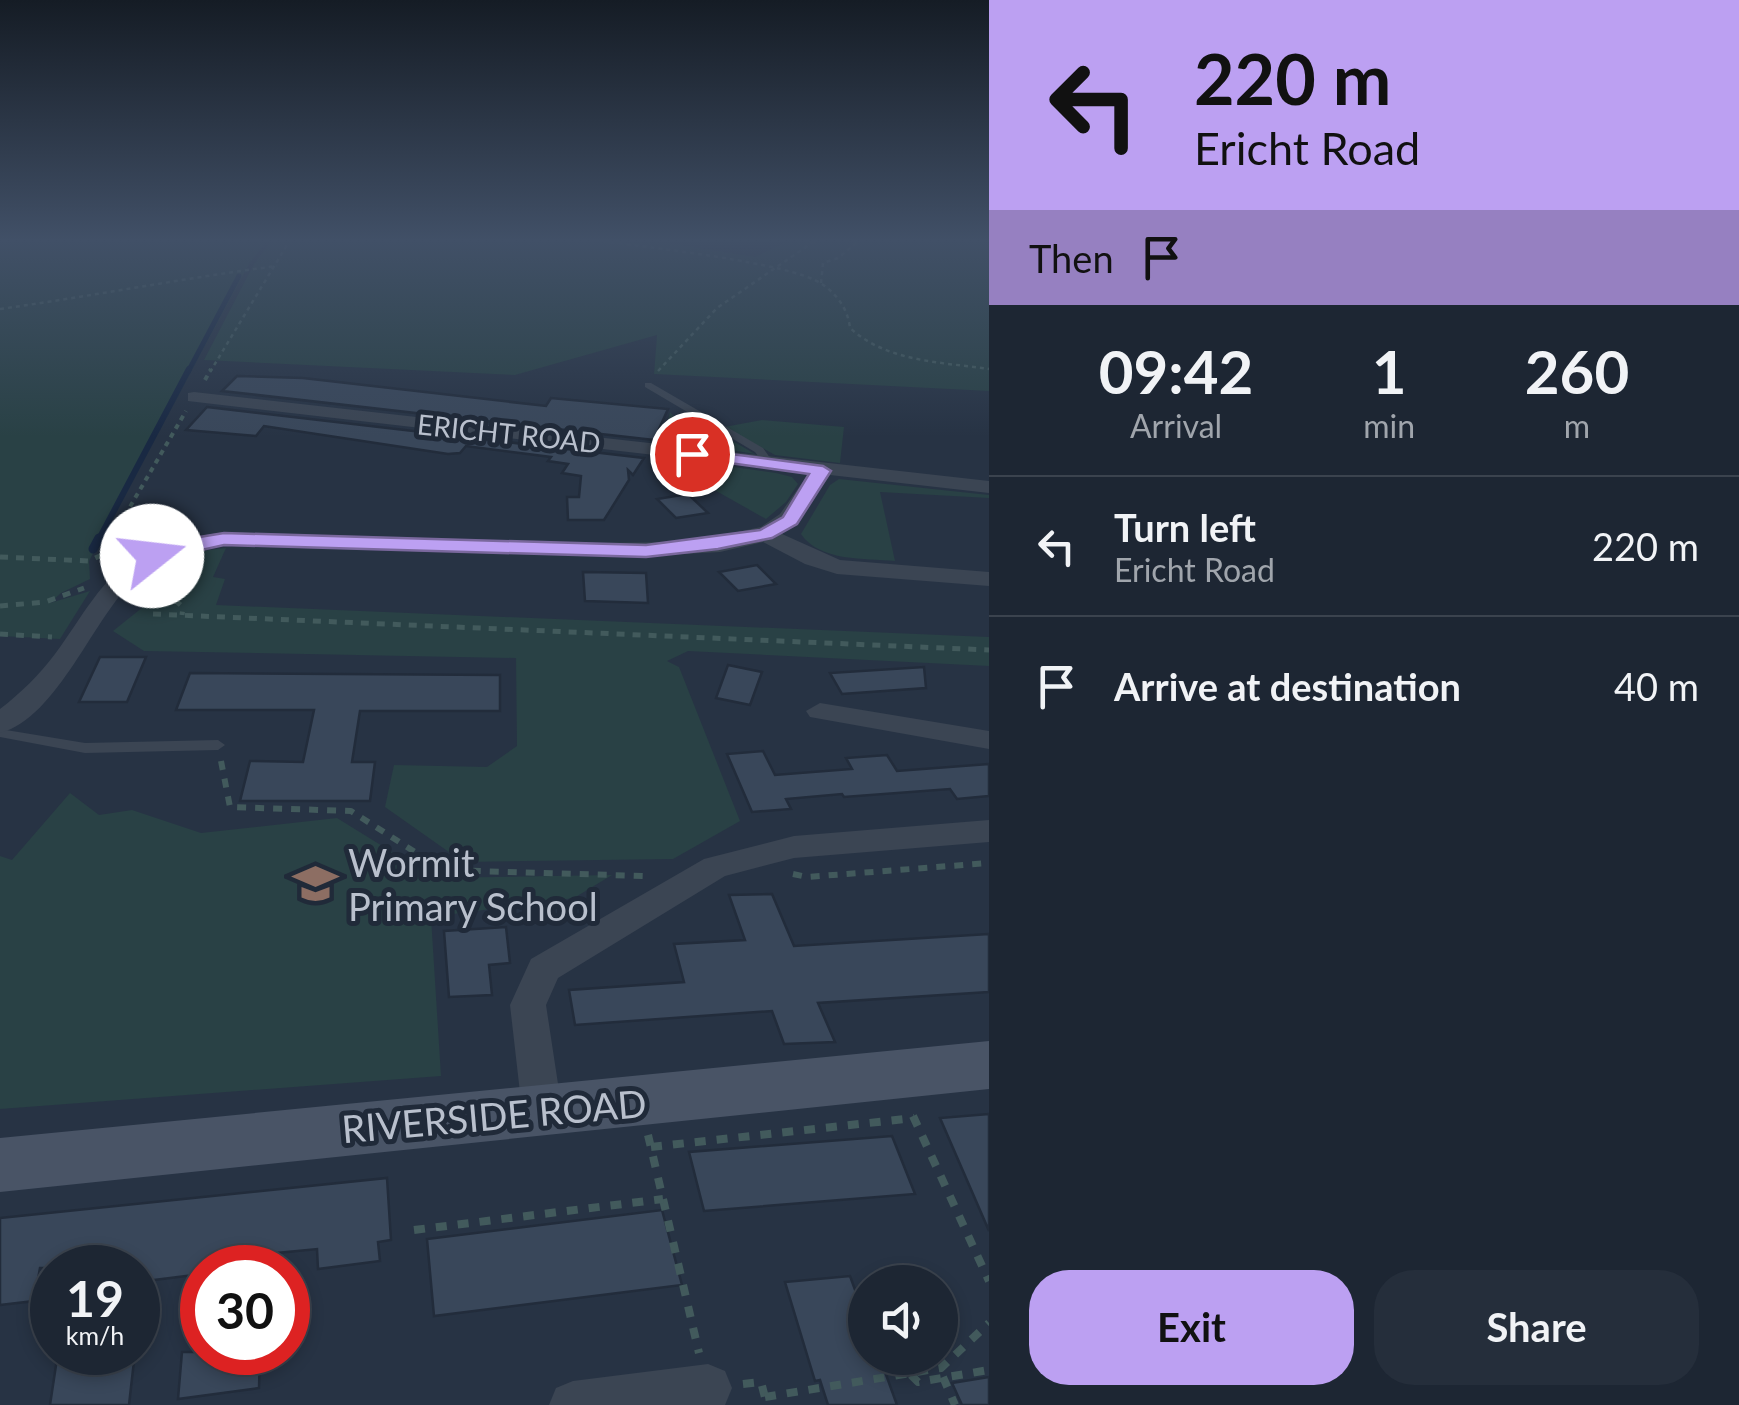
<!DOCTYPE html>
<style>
body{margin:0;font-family:Lato,sans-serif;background:#252e3b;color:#f1f3f6;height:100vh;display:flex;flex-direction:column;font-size:38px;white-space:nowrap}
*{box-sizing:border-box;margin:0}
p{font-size:32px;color:#a0a5ac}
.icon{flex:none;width:55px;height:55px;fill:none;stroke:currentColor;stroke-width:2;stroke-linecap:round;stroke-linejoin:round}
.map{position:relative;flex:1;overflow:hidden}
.details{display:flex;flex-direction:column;background:#1d2633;width:750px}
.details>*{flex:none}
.banner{background:#bca0f2;color:#111;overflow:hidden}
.fabs{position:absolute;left:848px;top:1265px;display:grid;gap:20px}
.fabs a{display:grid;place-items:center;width:110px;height:110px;border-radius:50%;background:#1d2633;box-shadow:0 5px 15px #0003,0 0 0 2px #3b434e;font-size:50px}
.speed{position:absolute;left:30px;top:1245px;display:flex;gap:20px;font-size:50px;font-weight:700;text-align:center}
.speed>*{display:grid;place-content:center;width:130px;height:130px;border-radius:50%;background:#1d2633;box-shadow:0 5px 15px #0003,0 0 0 2px #3b434e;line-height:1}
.speed small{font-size:25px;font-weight:400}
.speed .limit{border:15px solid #d22;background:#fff;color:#111}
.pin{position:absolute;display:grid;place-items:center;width:85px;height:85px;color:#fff;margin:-42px;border:5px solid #fff;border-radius:50%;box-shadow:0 2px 10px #0007}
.me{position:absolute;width:110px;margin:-55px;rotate:74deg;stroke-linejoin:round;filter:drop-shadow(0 0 8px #0008)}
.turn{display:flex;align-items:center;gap:35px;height:210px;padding:0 40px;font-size:45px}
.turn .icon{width:130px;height:130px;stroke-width:2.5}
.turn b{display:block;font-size:70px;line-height:85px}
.then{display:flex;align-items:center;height:95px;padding:0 40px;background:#0003;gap:20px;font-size:38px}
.eta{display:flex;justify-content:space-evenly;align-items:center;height:170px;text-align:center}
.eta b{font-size:60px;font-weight:700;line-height:70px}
.cta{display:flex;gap:20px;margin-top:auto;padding:20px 40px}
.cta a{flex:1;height:115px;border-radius:40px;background:#bca0f2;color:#111;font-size:40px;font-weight:700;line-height:115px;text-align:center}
.cta a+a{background:#252e3b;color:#f1f3f6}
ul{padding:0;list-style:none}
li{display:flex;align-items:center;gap:30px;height:140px;padding:0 40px;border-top:2px solid #3b434e}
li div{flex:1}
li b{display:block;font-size:38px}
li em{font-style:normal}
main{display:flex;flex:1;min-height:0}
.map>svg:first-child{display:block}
.green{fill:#294145}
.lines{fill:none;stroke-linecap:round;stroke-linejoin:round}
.stream-far2{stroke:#192943;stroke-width:5}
.stream-far1{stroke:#192943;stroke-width:6}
.stream{stroke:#192943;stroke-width:9}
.building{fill:#39475a;stroke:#222c3b;stroke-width:2.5}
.path-far4{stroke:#425a5c;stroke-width:2.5;stroke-dasharray:4 4;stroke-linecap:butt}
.path-far3{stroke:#425a5c;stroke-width:4;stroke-dasharray:5 5;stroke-linecap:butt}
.path-far2{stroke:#425a5c;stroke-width:5;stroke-dasharray:8 8;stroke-linecap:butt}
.path-far1{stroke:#425a5c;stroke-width:6;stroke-dasharray:9 9;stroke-linecap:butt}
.path{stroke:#425a5c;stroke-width:8;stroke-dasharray:11 11;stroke-linecap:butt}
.lane{fill:#3b4553;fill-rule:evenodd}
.street{fill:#3b4553;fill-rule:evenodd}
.secondary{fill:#495466;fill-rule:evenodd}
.route{fill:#bca0f2;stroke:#7a689d;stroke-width:2.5}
.labels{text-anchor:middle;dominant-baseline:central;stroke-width:10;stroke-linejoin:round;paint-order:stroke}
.far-street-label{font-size:28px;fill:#b9c0cd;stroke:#202a39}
.near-poi-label{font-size:38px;fill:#b9c0cd;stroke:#202a39;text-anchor:start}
.near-street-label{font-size:38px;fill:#b9c0cd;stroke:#202a39}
</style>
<main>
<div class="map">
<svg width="989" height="1405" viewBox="0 0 989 1405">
<rect width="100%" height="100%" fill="#273344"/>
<!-- green -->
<g class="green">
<polygon points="0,240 267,240 249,264 89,561 90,579 61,593 50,603 90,591 60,639 0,636"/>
<polygon points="272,240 650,240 755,257 790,240 989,240 989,391 654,374 657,335 515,375 204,360 254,264"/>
<polygon points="670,412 688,430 707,426 755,454 663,439"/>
<polygon points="762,420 844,427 840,463 775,455 724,427"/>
<polygon points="654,456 776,473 792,477 798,484 786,502 766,519"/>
<path d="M839,479l150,16v3l-109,-6 15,69c-30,-3 -75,1 -94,-27l29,-49z"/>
<polygon points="123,529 185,530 182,537 130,557 111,549"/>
<path d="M226,548l-13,29 12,2 -9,26 773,32v29l-301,-15 -21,10 12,6 61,154 -67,38 -210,3 -78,-55 9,-42 93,2 30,-21 -1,-88 -372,-7 -31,-20 45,-36 -33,-1c23,-35 62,-42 101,-46z"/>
<polygon points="70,793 99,815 132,810 201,833 337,818 434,878 612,875 574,898 431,917 441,1076 0,1109 0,856 12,860"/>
</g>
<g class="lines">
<!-- stream-far2 -->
<polyline class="stream-far2" points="188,372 239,276"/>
<!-- stream-far1 -->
<polyline class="stream-far1" points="98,541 189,369"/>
<!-- stream -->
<polyline class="stream" points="93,549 99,538"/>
</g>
<!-- building -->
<g class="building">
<polygon points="237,376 303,378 546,406 551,398 668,409 654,440 222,391"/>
<polygon points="207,407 644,458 633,475 628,470 629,480 604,520 568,520 567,497 579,497 581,476 562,473 568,464 548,461 551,457 466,446 460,453 448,454 264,426 256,436 186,430"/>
<polygon points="688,494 708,513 676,518 657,499"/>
<polygon points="757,565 776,584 738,591 719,572"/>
<polygon points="583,572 646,573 648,603 585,601"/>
<polygon points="100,657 146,657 127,702 79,702"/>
<polygon points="728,665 762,672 750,705 716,698"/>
<polygon points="924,667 926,688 842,694 830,673"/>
<polygon points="190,673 500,675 500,711 360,711 352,762 375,762 370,801 240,801 250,761 303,762 314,710 176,710"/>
<polygon points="763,751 775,775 852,769 846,758 887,755 897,771 989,764 989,796 957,799 950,789 844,797 842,794 786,799 791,809 752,812 727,754"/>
<polygon points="772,894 794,946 989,934 989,992 818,1003 835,1042 784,1044 772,1011 575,1025 569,990 684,982 674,944 745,940 729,895"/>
<polygon points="506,927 510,963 489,965 492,995 449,997 444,931"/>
<polygon points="989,1114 989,1231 940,1118"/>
<polygon points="892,1136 915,1194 704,1211 689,1152"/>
<polygon points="387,1178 391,1240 378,1242 380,1261 318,1269 317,1249 267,1254 267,1266 202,1268 202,1274 138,1282 138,1268 40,1268 34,1301 0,1305 0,1218"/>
<polygon points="662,1210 682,1285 434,1316 427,1239"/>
<polygon points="850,1276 865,1317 865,1358 880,1358 897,1405 828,1405 820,1380 815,1381 785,1282"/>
<polygon points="58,1352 135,1352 129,1405 50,1405"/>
<polygon points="182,1352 260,1352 259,1388 178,1399"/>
<polygon points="989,1377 989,1405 962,1405 952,1383"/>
</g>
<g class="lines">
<!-- path-far4 -->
<g class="path-far4">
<path d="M595,240c47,7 195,22 227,44 16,11 26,26 28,44 37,34 91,34 139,41"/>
<polyline points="821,283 823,263 838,258 860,240"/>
<path d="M0,309c93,-13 184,-31 277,-43"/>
<polyline points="658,371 717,308 816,240"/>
<polyline points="210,372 290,240"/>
</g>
<!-- path-far3 -->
<g class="path-far3">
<polyline points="205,380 211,369"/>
<polyline points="110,541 186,411"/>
</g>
<!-- path-far2 -->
<g class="path-far2">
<polyline points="112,538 102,555 112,561"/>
<polyline points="0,557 89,561 102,555"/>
<polyline points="145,589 168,594 183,607 182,615"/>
<polyline points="0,606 45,602 84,588"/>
<polyline points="153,614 989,650"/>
<polyline points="0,634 52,637"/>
</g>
<!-- path-far1 -->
<g class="path-far1">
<polyline points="221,761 230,807 351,811 443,870 645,876"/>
<polyline points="793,874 807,877 989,863"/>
</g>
<!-- path -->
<g class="path">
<polyline points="913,1116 989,1281"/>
<polyline points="648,1135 699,1353"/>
<polyline points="651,1147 914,1118"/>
<polyline points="414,1230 663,1199"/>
<polyline points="911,1375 918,1382 989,1370"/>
<polyline points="943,1377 955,1405"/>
<polyline points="743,1384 761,1382 767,1405"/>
<polyline points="765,1397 941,1368 989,1323"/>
</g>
<!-- lane -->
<g class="lane">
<polygon points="645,383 651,383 763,448 773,462 768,465 764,464 755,452 645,387"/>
<polygon points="0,729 85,743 218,740 225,745 218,750 85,753 0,737"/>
</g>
<!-- street -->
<g class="street">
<path d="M194,392l795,89v12l-159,-18 -34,48 -14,11 58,26 149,12v14l-152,-12 -32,-10 -42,-22 -43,10 -93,5 -403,-11c-31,5 -62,10 -87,31 -43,38 -79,141 -137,156v-24c21,-16 39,-34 55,-55 27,-36 46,-77 86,-100 25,-14 55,-17 83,-22l372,11 94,-1 71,-15 19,-13 29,-41 -621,-72v-8z"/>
<polygon points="820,703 989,731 989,749 810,717 806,711"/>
<polygon points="989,820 989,842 794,858 725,876 558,978 546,1005 562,1110 556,1122 542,1127 528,1122 522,1110 510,1005 531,959 704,859 794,836"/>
<polygon points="708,1364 725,1371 732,1388 725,1405 549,1405 556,1388 573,1381"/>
</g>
<!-- secondary -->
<polygon class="secondary" points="989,1041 989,1089 0,1192 0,1138"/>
</g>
<!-- sky -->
<linearGradient id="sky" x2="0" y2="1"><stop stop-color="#151c25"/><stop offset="0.55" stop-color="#415067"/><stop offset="1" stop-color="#415067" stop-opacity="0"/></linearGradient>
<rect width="989" height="437" fill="url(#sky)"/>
<!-- route -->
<polygon class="route" points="692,449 823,466 831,471 797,524 772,538 718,549 646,557 224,545 152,561 142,556 181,540 224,533 646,545 760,530 783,517 809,474 686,457 684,454"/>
<!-- icons -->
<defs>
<symbol id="school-bare" viewBox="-9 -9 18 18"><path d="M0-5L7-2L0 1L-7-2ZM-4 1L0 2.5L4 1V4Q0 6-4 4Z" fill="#8d6e63" stroke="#202a39" stroke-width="2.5" paint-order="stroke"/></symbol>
</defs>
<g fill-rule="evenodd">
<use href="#school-bare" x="284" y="852" width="63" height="63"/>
</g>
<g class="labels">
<!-- far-street labels -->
<g class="far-street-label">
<text transform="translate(509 433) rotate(6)">ERICHT ROAD</text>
</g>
<!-- near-poi labels -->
<g class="near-poi-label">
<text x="348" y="862">Wormit<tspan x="348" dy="44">Primary School</tspan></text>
</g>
<!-- near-street labels -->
<g class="near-street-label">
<text transform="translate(494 1115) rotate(-5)">RIVERSIDE ROAD</text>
</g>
</g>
</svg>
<div class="fabs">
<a><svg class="icon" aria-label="sound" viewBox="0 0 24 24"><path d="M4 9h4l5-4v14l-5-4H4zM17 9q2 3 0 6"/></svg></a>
</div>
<div class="speed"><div>19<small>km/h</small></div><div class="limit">30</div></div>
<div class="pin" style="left:692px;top:454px;background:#d93025"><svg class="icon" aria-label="arrive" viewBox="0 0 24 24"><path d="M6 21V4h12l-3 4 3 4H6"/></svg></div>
<svg class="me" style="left:152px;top:556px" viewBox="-20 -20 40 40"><circle r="19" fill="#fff"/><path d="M0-13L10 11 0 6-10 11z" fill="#bca0f2"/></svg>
</div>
<section class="details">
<div class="banner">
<div class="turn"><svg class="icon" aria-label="left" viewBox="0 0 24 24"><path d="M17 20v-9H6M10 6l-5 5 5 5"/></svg><div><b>220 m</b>Ericht Road</div></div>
<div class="then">Then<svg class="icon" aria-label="arrive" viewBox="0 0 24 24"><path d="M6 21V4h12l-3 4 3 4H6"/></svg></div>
</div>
<div class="eta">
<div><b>09:42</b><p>Arrival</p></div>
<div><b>1</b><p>min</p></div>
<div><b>260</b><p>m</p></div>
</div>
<ul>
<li><svg class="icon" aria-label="left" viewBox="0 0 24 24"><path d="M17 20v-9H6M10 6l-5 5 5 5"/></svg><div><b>Turn left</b><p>Ericht Road</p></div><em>220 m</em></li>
<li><svg class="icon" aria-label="arrive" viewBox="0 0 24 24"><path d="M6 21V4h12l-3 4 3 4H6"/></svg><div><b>Arrive at destination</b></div><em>40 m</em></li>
</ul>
<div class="cta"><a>Exit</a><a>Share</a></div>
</section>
</main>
